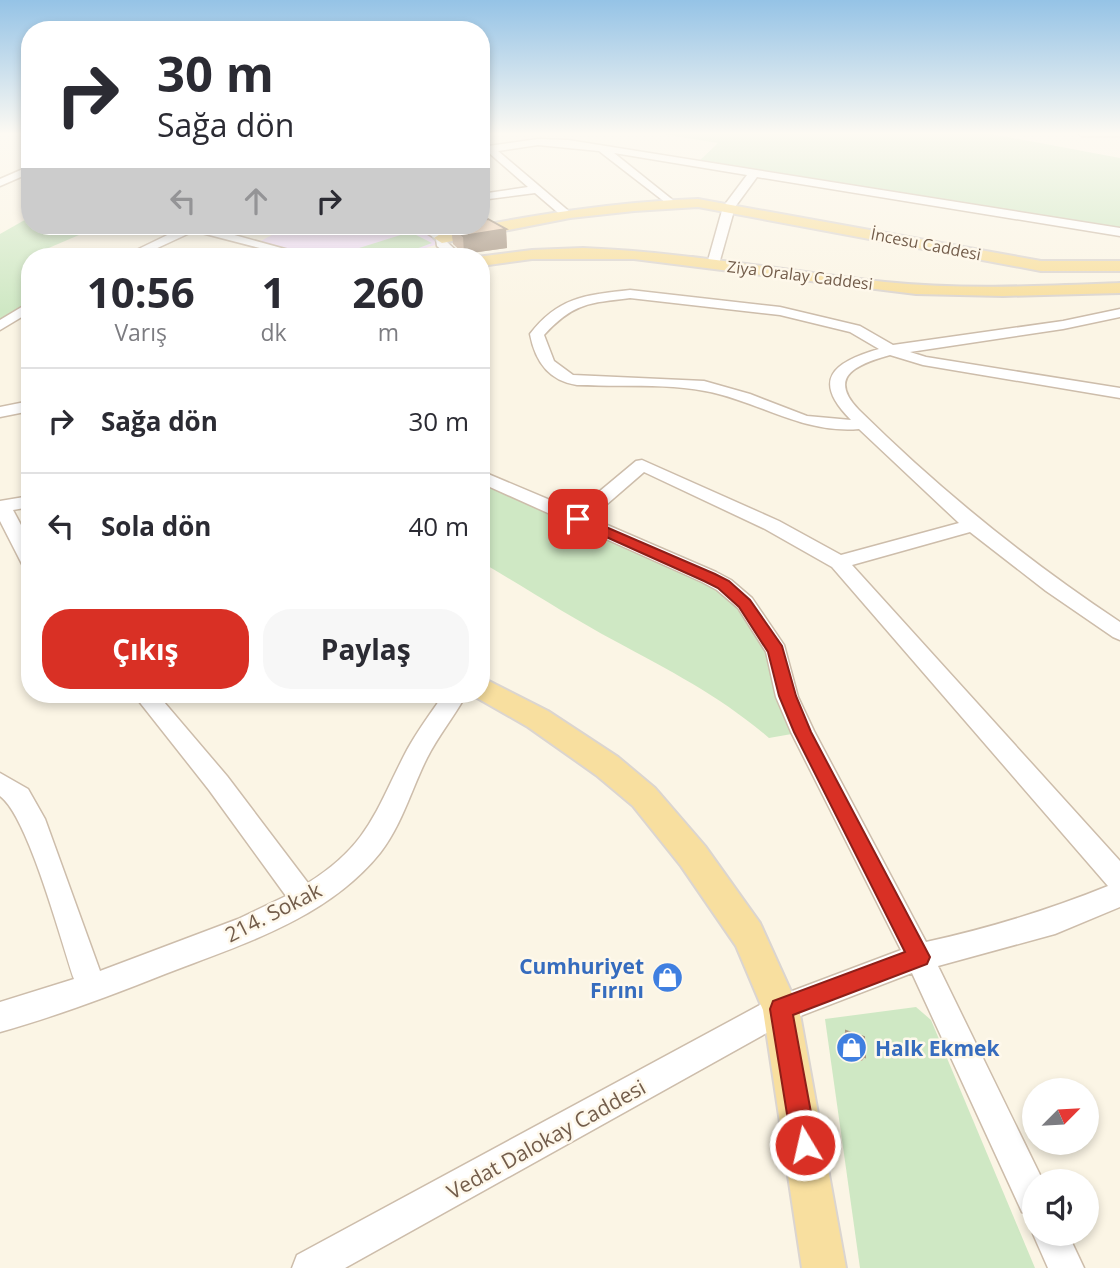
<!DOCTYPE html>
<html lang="tr">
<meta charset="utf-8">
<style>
body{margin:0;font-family:"Open Sans",sans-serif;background:#f7f7f7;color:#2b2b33;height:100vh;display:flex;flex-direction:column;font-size:26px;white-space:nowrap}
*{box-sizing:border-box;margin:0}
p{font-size:23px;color:#7c7c81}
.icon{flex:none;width:38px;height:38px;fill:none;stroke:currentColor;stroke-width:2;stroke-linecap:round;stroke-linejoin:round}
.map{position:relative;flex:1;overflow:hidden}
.sheet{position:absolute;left:21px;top:248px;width:469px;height:455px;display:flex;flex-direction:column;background:#fff;border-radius:28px;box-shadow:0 4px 10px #0003}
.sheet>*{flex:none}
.top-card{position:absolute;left:21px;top:21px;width:469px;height:214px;border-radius:28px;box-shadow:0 4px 10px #0003;background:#fff;color:#2b2b33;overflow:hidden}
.needle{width:46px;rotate:66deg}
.buttons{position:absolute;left:1022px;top:1078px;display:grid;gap:14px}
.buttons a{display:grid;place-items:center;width:77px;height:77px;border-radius:50%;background:#fff;box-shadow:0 4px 10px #0003;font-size:35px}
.pin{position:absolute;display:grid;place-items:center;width:60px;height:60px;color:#fff;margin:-30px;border-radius:14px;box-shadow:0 4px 10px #0006}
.me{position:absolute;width:77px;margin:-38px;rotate:351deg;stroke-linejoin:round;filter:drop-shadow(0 0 5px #0008)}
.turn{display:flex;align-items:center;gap:24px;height:147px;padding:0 21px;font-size:32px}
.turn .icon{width:91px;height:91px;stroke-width:2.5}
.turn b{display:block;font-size:49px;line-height:60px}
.lanes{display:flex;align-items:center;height:66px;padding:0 21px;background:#0003;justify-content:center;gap:35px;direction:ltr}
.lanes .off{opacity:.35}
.eta{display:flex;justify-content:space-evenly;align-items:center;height:119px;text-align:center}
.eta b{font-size:42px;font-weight:700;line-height:49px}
.button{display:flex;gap:14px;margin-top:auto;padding:14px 21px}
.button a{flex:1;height:80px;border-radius:28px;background:#d93025;color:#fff;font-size:28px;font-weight:700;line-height:80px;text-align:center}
.button a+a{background:#f7f7f7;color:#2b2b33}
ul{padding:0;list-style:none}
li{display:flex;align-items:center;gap:21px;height:105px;padding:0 21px;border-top:2px solid #e1e1e2}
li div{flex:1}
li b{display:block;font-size:26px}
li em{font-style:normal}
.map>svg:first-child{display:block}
.education{fill:#f2e1f8}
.green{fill:#cfe8c4}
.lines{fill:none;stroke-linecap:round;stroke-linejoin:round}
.minor-casing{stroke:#cdbdab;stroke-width:3}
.major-casing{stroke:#dbd5d0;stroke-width:4}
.minor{fill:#fff;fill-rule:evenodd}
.major{fill:#f8df9f;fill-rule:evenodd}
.wall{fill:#ceb8a3}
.shaded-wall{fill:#a89684}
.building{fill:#f0d6bd;stroke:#a89684;stroke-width:2}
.route{fill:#d93025;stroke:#8d1f18;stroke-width:2}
.labels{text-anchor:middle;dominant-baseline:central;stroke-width:5;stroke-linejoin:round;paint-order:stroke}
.far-street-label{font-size:16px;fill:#735d4b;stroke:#fef8eb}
.near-street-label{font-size:21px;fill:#735d4b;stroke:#fef8eb}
.near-shop-label{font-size:21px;font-weight:bold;fill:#366cbe;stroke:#fef8eb;text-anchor:end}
</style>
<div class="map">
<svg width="1120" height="1268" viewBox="0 0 1120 1268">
<rect width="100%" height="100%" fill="#fbf5e5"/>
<!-- education -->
<polygon class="education" points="289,226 422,226 442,238 441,243 398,257 308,257 255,244"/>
<!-- green -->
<g class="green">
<polygon points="656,133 986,133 1120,158 1120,232 696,164 718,143"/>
<polygon points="30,217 30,226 100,226 37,253 48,257 30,257 30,306 0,326 0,234"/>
<path d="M410,232l22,11c-28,10 -49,22 -76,6z"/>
<path d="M481,476l97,43 167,84 58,129 -34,6c-49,-42 -97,-66 -154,-97 -45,-24 -89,-53 -134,-79z"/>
<polygon points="916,1007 931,1020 1035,1268 860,1268 825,1019"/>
</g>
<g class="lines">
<defs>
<g id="minor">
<polygon points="1077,133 1120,133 1120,136 1082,136"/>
<polygon points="538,139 568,140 1120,228 1120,236 757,177 735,207 719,264 713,268 707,264 723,207 747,175 614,153 674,201 676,203 670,206 599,151 538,145 498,151 571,213 571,217 563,217 535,193 481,200 481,194 528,187 488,152 481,153 481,147"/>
<polygon points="30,166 30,173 0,186 0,179"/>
<polygon points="186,226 202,226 314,257 294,257 194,231 138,257 122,257"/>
<polygon points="416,226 430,226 446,235 447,242 463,257 450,257 437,246 436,239"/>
<path d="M630,290l150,17 80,19 33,19 170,-24 57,-12v8l-57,12 -153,23 16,5 194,31v10l-197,-33 -33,-10c-32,9 -64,21 -31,55 81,80 166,149 261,212v18l-7,-3 -67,-46 -76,-59 -118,33 268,296v46l-65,27 -117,32 105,215h-9v36l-12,-5 -110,-239 -122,47 -445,248h-53l5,-13 474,-256 130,-49 -110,-218 -15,-35 -10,-45 -28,-44 -21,-18 -15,-8 -221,-99v-12l95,40 60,-50 6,-1 137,61 62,34 118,-32 -100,-94c-57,5 -100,-28 -154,-38 -42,-8 -85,-4 -128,-6 -28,-4 -42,-24 -47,-51 28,-37 56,-39 100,-44zM630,298l150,17 70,17 29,17c-46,13 -68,31 -28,71l-44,-4 -57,-22 -46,-13 -131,-6 -19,-14 -10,-26c29,-32 45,-32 86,-37zM644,472l121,57 67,38 276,319c-59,24 -119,42 -182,56l-112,-211 -16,-34 -14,-52 -32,-47 -21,-18 -15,-8 -125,-54z"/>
<polygon points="30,302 30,312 0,330 0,320"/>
<polygon points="30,401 30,411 0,417 0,407"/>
<polygon points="30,496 30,507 13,510 30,542 30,567 23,566 0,521 0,501"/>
<path d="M134,695h24l69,81 81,107c62,-39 68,-74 99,-133 11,-20 24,-37 36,-55h23c-12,22 -28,41 -39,63 -16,32 -25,67 -47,95 -53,66 -140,92 -215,121 -55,22 -108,42 -165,58v-30l74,-23c-13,-38 -46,-163 -74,-183v-23l28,16 17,30 55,152 138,-52 48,-23 -77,-106z"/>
<polygon points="1034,1230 1034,1234 1068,1234 1084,1268 1048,1268 1033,1234"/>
</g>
<g id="major">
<path d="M698,199l343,62h79v10h-79l-343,-64 -64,4 -64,7 -128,25 -8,-5 8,-5c85,-17 169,-31 256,-34z"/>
<path d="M583,248c102,4 201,23 302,34 78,8 157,4 235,1v10l-117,3 -87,-2 -282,-35h-102l-51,7v-9h-4l55,-7z"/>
<polygon points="481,677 548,711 618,757 655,788 705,846 760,923 799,1009 846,1268 802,1268 763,1010 736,946 681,866 633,806 596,775 528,727 472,695 481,695"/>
</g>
</defs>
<!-- minor casing -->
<use href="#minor" class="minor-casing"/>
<!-- major casing -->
<use href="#major" class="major-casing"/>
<!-- minor -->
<use href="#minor" class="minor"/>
<!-- major -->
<use href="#major" class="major"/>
</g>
<!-- wall -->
<g class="wall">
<polygon points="451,226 506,229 507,248 464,254 453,244"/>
<polygon points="846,1031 865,1057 862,1061 843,1055 843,1035"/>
</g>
<!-- shaded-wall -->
<polygon class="shaded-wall" points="506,229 507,248 464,254 463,236"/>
<!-- building -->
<g class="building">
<polygon points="488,219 506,229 463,236 451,226 481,226 481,220"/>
<polygon points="846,1031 864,1037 865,1057 846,1050"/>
</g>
<!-- sky -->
<linearGradient id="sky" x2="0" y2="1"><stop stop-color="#95c3e6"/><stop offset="0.43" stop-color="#fdfaf3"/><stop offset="1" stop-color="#fdfaf3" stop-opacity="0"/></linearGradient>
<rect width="1120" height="311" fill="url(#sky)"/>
<!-- route -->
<polygon class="route" points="578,515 715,574 729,581 750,600 782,646 796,696 811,732 930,957 927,964 793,1015 817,1145 814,1154 805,1158 796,1154 792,1145 770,1009 773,1001 905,952 794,732 779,696 768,652 739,607 718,588 704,581 573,522 573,516"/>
<!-- icons -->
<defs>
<symbol id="shop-disc" viewBox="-11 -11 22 22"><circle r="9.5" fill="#3f7fe0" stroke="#fef8eb"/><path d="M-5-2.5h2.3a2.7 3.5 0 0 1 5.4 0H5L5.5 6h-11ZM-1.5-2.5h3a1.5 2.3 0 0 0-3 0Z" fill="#fff"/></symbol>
</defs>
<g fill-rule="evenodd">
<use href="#shop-disc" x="650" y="960" width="35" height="35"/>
<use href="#shop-disc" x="834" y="1030" width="35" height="35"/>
</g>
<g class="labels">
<!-- far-street labels -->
<g class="far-street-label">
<text transform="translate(926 244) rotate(11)">İncesu Caddesi</text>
<text transform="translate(800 275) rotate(7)">Ziya Oralay Caddesi</text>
</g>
<!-- near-street labels -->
<g class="near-street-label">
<text transform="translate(273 912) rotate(-27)">214. Sokak</text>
<text transform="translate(546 1139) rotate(-29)">Vedat Dalokay Caddesi</text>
</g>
<!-- near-shop labels -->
<g class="near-shop-label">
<text x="644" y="966">Cumhuriyet<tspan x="644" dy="24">Fırını</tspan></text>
<text x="875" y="1048" text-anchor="start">Halk Ekmek</text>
</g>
</g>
</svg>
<div class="buttons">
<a><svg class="needle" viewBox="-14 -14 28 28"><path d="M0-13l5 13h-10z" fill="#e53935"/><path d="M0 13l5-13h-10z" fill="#7c7c81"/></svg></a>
<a><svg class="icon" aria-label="sound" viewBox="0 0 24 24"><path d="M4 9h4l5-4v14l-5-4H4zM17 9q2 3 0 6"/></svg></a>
</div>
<div class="pin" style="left:578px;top:519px;background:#d93025"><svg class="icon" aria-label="arrive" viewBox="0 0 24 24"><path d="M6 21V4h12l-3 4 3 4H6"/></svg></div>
<svg class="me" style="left:805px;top:1145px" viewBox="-20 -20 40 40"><circle r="17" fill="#d93025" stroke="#fff" stroke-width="3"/><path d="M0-11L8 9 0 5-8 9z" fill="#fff"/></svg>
<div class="top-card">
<div class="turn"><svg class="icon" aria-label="right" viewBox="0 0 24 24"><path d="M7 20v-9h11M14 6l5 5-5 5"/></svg><div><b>30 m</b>Sağa dön</div></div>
<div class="lanes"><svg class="icon off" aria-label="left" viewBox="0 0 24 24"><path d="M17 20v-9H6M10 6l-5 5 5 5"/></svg><svg class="icon off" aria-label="ahead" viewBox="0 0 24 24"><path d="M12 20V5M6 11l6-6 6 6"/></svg><svg class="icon" aria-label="right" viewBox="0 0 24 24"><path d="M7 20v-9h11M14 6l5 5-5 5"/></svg></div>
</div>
<section class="sheet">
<div class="eta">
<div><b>10:56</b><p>Varış</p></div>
<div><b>1</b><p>dk</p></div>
<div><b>260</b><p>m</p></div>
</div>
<ul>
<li><svg class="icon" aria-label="right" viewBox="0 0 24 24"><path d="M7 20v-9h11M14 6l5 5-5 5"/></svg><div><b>Sağa dön</b></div><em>30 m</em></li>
<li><svg class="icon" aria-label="left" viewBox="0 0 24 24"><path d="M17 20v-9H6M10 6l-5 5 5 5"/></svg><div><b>Sola dön</b></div><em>40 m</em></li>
</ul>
<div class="button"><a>Çıkış</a><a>Paylaş</a></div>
</section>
</div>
